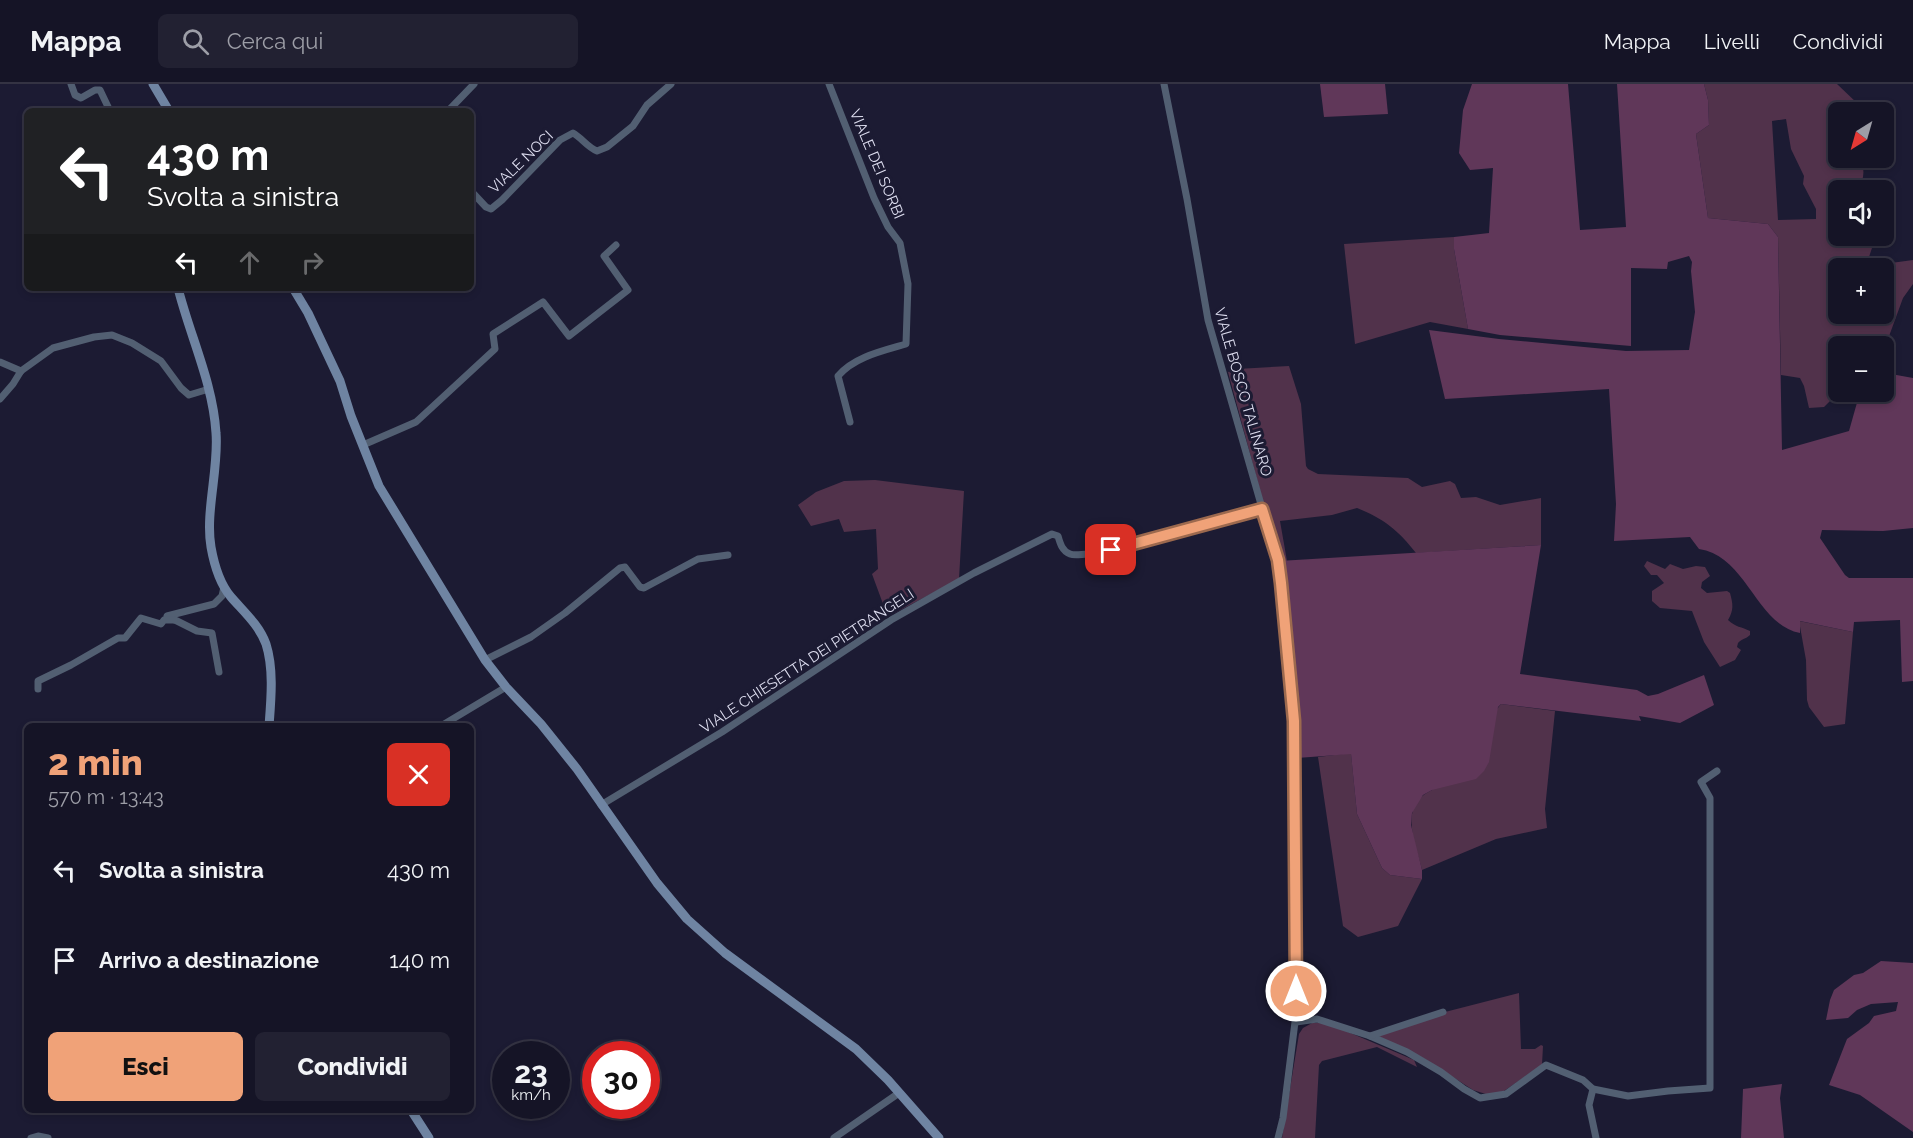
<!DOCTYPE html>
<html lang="it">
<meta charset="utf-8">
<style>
body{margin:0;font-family:Raleway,sans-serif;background:#222132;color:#f1f3f6;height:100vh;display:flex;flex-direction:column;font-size:22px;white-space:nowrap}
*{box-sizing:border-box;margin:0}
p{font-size:20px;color:#9d9ea7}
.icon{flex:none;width:33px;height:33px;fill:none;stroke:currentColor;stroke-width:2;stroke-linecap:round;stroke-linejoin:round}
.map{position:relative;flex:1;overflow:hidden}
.panel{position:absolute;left:24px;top:639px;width:450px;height:390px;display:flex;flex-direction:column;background:#151426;border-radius:9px;box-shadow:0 3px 9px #0003,0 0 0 2px #343343}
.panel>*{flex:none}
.hud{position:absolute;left:24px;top:24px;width:450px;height:183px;border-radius:9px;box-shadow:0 3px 9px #0003,0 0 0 2px #343343;background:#202124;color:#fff;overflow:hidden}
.needle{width:39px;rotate:217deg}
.fabs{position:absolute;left:1828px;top:18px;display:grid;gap:12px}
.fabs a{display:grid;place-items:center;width:66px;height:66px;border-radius:9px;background:#151426;box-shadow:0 3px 9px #0003,0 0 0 2px #343343;font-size:30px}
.speed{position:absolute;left:492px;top:957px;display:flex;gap:12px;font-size:30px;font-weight:700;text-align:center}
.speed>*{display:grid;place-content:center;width:78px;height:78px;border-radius:50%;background:#151426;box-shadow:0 3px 9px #0003,0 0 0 2px #343343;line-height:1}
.speed small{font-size:15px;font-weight:400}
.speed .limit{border:9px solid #d22;background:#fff;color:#111}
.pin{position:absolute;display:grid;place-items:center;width:51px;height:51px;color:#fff;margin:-26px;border-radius:12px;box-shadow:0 3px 9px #0006}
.me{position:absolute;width:66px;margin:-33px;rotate:0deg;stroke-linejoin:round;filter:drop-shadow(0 0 4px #0008)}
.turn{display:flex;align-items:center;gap:21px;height:126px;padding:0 24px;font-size:27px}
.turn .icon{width:78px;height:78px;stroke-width:2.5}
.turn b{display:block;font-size:42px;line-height:51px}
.lanes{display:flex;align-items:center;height:57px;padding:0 24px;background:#0003;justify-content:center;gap:30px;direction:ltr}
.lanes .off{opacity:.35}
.round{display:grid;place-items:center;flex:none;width:63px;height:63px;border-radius:9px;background:#222132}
.headline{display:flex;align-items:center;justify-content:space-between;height:102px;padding:0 24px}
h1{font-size:36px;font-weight:800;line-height:45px;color:#f0a278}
.cta{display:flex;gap:12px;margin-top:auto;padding:12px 24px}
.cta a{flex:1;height:69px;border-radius:9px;background:#f0a278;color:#111;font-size:24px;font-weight:800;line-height:69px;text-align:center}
.cta a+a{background:#222132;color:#f1f3f6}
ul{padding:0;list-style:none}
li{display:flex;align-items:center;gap:18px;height:90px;padding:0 24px}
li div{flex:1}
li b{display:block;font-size:22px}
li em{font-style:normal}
header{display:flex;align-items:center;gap:36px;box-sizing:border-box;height:84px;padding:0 30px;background:#151426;border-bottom:2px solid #343343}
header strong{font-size:28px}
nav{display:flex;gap:33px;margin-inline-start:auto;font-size:21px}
.search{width:420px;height:54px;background:#222132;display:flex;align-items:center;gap:15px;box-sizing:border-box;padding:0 21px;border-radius:9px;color:#9d9ea7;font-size:22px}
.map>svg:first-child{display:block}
.green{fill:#51324b;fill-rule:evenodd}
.forest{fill:#603759}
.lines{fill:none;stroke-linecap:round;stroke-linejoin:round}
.street{stroke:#525f72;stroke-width:7}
.secondary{stroke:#6f84a2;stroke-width:9}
.route-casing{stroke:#9c694e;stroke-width:15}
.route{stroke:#f0a278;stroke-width:10}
.labels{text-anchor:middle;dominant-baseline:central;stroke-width:6;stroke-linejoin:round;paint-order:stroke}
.street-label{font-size:15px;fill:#ddddef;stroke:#1c1b33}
</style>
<header>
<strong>Mappa</strong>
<div class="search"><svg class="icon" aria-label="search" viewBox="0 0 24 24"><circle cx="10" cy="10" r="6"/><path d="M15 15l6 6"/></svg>Cerca qui</div>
<nav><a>Mappa</a><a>Livelli</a><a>Condividi</a></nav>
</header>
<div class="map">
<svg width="1913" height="1054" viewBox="0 0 1913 1054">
<rect width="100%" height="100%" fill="#1c1b33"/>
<!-- green -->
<g class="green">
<path d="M1704,0h133l21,20 5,1v7h-24v46h20c7,11 5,21 -1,32h-19v46h37l-8,24 1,4 16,-3 6,2 22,-3v24l-10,14 -15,41 -9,7h-40v46l-15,15 -15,1 -5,-22 -4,-8 -19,-3 -3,-138 -10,-13 -60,-6 -12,-84 13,-9 -1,-25zM1786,35l5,30 13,27 -1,8 13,25v10l-38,1 -6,-99zM1839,184h45v46h-45z"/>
<polygon points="1454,153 1454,165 1468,245 1430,238 1355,260 1344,160"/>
<path d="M1289,282l12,38 5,62 2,3 10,5 90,4 14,9 28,-6 5,3 6,14 15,-1 24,8 41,-7v47l-125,8c-17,-22 -33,-35 -59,-45l-25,7 -52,6 7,40h-8l-51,-189 9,-3z"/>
<polygon points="875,396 964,407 959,495 891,531 886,528 872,490 878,485 876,445 844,448 839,435 811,442 798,421 816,408 844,397"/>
<path d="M1647,477l18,8 5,-5 13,5 13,-3 9,1 5,9 -8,6 -1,6 6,5 20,-2 3,2c3,11 4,17 -2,27 7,7 14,7 22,11v4c-4,4 -9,4 -12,8l-1,4 4,3 -6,10 -15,7 -16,-25 -12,-31 -32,-3 -8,-7v-10l12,-8 -7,-8h-6l-7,-9z"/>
<polygon points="1799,537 1853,548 1845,640 1824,643 1809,623 1807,616 1806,576"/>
<path d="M1501,620l54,7 -10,98 2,19 -51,11 -74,31c-7,-29 -24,-64 10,-80z"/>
<polygon points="1351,669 1357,730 1382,784 1390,791 1422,795 1398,842 1358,853 1343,842 1318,673"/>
<polygon points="1519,909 1521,965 1535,965 1541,961 1543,962 1542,981 1504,1007 1489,1011 1473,1006 1425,975 1378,952 1445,928"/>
<polygon points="1312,939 1327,939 1414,976 1417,983 1377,963 1322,977 1319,981 1315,1054 1282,1054 1299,950 1303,944"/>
</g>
<!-- forest -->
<g class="forest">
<polygon points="1320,0 1385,0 1388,30 1324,33"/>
<path d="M1472,0h96l12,146 46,-3 -9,-143h87l4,16 1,25 -13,9 12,84 60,6 10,13 4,213 67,-19 11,-39h24v-17l7,-1 22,4v150l-30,3 -61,-1 -2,8 25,37 4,3h64v103l-11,1 -2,-62 -46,2 -1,10 -53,-11v12c-44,-8 -53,-77 -101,-84l-9,-12 -76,4 2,-37 -7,-115 -164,10 -16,-69 70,9 127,12 63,-1 6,-38 -4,-41 1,-9 -3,-6 -21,6 -1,7 -36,-1v78l-131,-11 -32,-6 -14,-80v-12l35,-4 4,-65 -23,2 -11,-17 4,-43z"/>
<path d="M1541,461l-21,129 117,16 11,6 10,-2 46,-19 10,30 -34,18 -41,-7 2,5 -140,-17 -3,3 -9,55 -5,9 -8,8 -44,11 -9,5 -11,18 -1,12 11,45v9l-32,-4 -8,-7 -25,-54 -6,-60 -54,4c0,-66 -8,-131 -18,-197z"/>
<polygon points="1881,877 1913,879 1913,1048 1860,1011 1829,1001 1847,955 1869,939 1874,932 1896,927 1898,918 1871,920 1857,926 1848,934 1826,936 1830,916 1834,906 1854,891 1863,889"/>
<polygon points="1782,1000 1780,1014 1784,1054 1741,1054 1743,1005"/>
</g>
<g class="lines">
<!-- street -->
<g class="street">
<polyline points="71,0 75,11 81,14 95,6 100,6 110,27"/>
<path d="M829,0l45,114 14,29 12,16 8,41 -2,60c-24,7 -52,13 -68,32l12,46"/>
<polyline points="1164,0 1187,115 1208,236 1277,476 1281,499 1294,637 1296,930 1283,1034 1278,1054"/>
<polyline points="448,27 474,0"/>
<path d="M471,107l15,16 5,2 11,-9 58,-60 13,-7c9,5 14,14 24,18l10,-4 26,-21 14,-21 24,-21"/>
<polyline points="0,278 21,287"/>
<polyline points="0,315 13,300 21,287 53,264 94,253 112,251 132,259 161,277 181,304 189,311 209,305"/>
<polyline points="363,361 416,338 495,265 493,250 543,218 569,252 628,206 604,172 616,161"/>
<polyline points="485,576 531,553 565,529 620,484 625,483 640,503 644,504 698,475 728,471"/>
<polyline points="219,588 212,549 197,547 167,532 214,520 222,512 224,503"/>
<polyline points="38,605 38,597 71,581 118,554 125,554 141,534 161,540 164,536 174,536"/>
<polyline points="441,642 506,603"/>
<path d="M601,721l121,-73 169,-112 83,-47 78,-39 6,2c2,7 4,15 12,18 5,2 12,0 18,0 60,-6 115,-35 174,-45"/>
<polyline points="1296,938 1317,935 1370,952 1407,968 1441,988 1464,1005 1480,1014 1506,1010 1546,981 1583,996 1593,1005 1628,1012 1668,1007 1710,1004 1710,714 1701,698 1717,687"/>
<polyline points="1370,952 1443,928"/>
<polyline points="1593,1005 1589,1021 1596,1054"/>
<polyline points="31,1054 38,1052 48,1054"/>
<polyline points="834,1054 899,1009"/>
</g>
<!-- secondary -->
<g class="secondary">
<polyline points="153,0 169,27"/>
<path d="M178,204c12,48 35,95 38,145 3,35 -11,80 -5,114 3,17 8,36 20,50 13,15 28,28 35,47 8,25 5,56 3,82"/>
<polyline points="293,204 308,229 340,297 351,332 379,402 485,576 506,603 541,640 577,685 657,799 687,835 725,869 856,965 888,996 939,1054"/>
<polyline points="411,1026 429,1054"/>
</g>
</g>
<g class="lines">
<defs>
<polyline id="route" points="1111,466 1262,425 1278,476 1281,499 1294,637 1296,907"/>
</defs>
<!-- route casing -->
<use href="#route" class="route-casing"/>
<!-- route -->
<use href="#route" class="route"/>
</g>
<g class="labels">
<!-- street labels -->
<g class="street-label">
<text transform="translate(521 78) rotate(-44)">VIALE NOCI</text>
<text transform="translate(877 80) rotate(67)">VIALE DEI SORBI</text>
<text transform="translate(1243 308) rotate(74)">VIALE BOSCO TALINARO</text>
<text transform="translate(807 577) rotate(-33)">VIALE CHIESETTA DEI PIETRANGELI</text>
</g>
</g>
</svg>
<div class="fabs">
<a><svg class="needle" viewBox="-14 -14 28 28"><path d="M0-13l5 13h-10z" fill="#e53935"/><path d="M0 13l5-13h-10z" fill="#9d9ea7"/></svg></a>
<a><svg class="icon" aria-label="sound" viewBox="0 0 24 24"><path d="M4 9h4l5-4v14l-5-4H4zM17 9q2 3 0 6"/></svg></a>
<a>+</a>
<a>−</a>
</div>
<div class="speed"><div>23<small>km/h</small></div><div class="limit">30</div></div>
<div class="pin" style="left:1111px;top:466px;background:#d93025"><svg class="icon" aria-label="arrive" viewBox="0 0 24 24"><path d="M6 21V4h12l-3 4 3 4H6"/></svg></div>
<svg class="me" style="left:1296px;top:907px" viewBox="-20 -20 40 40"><circle r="17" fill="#f0a278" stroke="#fff" stroke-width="3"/><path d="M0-11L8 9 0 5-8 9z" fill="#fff"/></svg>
<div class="hud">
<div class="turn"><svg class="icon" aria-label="left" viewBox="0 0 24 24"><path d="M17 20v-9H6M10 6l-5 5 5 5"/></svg><div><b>430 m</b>Svolta a sinistra</div></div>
<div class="lanes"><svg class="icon" aria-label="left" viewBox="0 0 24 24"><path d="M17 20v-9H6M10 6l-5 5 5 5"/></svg><svg class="icon off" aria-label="ahead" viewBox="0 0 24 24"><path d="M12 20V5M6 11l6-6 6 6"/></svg><svg class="icon off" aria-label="right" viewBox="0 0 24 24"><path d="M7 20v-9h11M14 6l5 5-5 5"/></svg></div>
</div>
<section class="panel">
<div class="headline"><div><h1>2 min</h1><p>570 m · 13:43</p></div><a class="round" style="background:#d93025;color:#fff"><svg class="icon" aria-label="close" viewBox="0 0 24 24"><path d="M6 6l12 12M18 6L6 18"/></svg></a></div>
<ul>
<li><svg class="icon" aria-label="left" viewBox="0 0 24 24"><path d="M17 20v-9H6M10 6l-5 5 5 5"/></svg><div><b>Svolta a sinistra</b></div><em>430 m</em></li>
<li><svg class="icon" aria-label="arrive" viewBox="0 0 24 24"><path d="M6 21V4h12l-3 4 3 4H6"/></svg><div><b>Arrivo a destinazione</b></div><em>140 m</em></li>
</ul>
<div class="cta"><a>Esci</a><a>Condividi</a></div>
</section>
</div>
